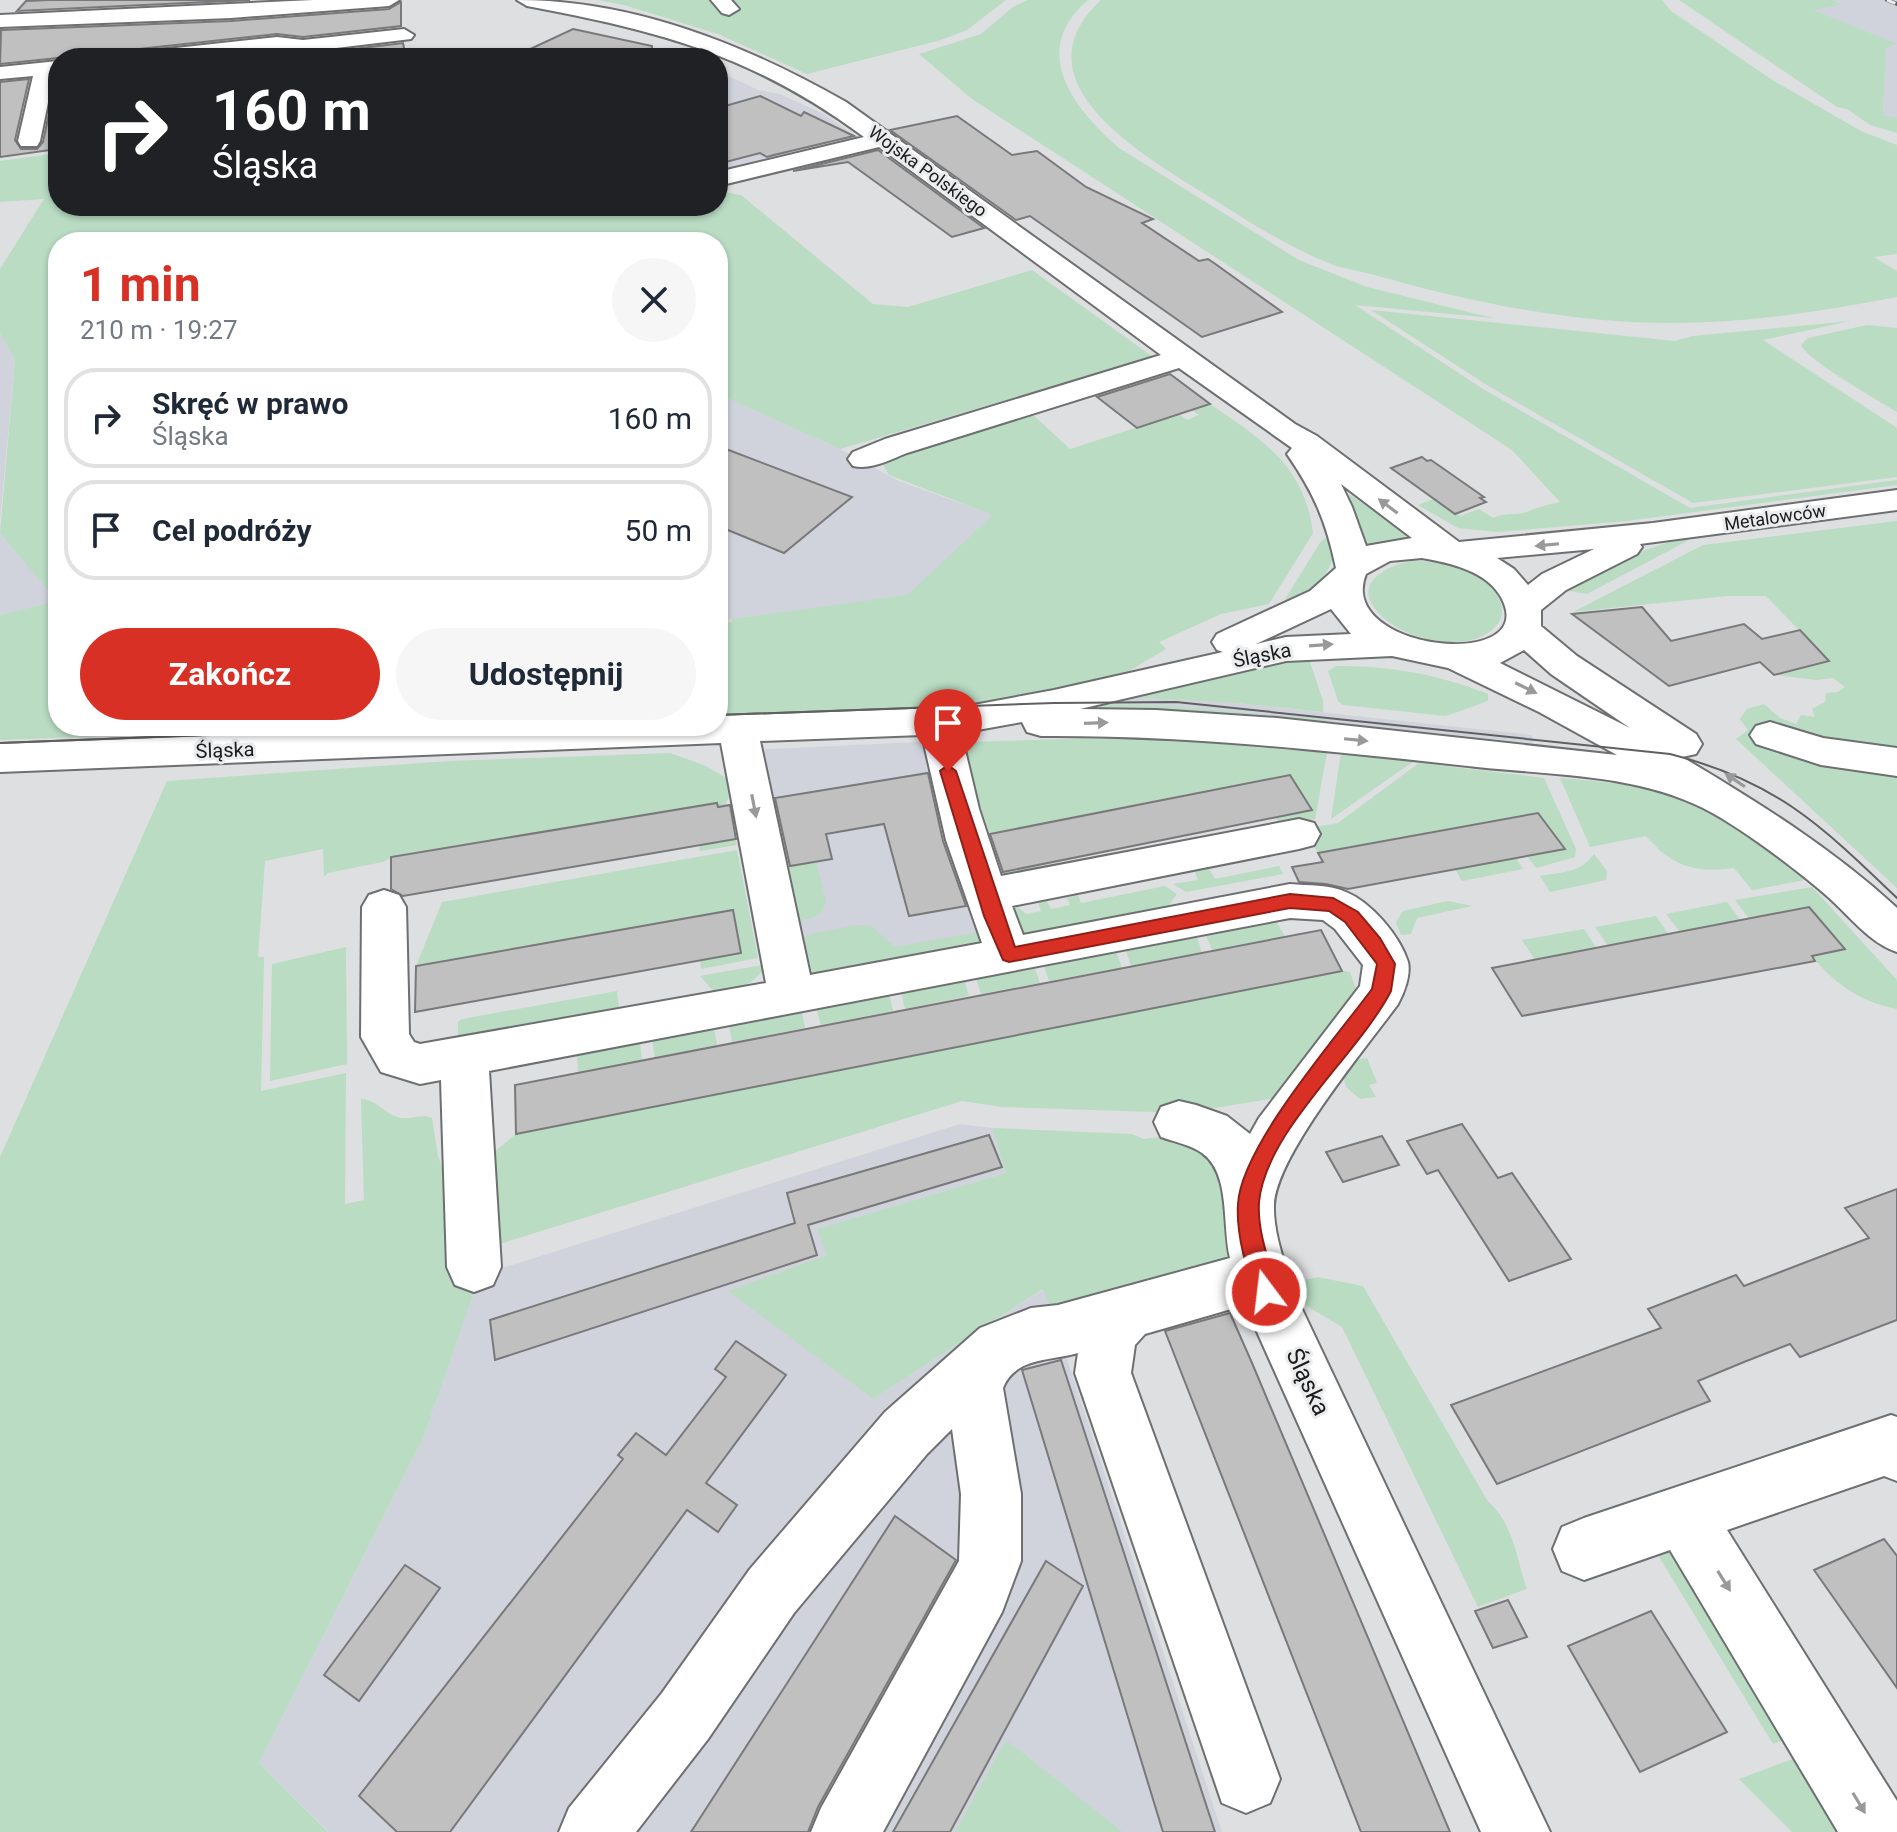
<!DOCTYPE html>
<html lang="pl">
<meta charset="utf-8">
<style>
body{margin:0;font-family:Roboto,sans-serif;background:#f6f6f7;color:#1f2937;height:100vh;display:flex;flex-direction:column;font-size:30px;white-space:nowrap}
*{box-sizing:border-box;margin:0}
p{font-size:26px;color:#747a83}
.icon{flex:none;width:44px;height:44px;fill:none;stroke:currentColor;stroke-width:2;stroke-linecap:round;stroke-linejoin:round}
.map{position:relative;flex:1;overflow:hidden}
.drawer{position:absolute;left:48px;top:232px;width:680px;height:504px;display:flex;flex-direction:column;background:#fff;border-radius:32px;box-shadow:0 2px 6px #0004}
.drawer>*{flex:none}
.guide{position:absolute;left:48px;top:48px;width:680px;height:168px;border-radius:32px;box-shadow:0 2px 6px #0004;background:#202124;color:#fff;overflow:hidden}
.pin{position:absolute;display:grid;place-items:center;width:68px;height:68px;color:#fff;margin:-82px -34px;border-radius:50% 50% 50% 0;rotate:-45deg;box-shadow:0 0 8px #0007}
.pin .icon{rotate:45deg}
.me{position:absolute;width:88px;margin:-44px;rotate:345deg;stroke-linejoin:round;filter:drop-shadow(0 0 6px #0008)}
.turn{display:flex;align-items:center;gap:28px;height:168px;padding:0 32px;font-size:36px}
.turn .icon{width:104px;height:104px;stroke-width:2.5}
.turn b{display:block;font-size:56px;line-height:68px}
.round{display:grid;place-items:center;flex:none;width:84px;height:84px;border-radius:42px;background:#f6f6f7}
.head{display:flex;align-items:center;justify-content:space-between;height:136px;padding:0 32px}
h1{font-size:48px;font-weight:700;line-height:60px;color:#d93025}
.primary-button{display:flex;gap:16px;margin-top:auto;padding:16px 32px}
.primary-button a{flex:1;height:92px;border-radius:48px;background:#d93025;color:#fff;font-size:32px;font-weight:700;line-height:92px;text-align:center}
.primary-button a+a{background:#f6f6f7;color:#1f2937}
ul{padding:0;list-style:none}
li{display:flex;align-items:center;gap:24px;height:100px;margin:0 16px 12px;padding:0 16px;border:4px solid #e0e1e3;border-radius:32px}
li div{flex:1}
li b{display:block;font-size:30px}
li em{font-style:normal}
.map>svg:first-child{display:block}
.built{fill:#d0d3dc}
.green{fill:#b9dcc3}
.building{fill:#c0c0c1;stroke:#79797b;stroke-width:2}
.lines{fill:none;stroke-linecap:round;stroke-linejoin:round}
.minor-casing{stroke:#6e6f70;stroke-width:4}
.minor{fill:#fff;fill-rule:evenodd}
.tram{stroke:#606061;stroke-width:2}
.rail-casing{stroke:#606061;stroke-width:4}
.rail{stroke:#ebeced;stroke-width:3;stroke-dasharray:9;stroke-linecap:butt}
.oneway{fill:#999}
.route{fill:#d93025;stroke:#8d1f18;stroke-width:2}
.labels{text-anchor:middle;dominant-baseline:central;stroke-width:6;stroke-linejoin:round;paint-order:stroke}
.far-street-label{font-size:18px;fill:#1c1c1d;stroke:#ebeced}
.street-label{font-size:20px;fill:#1c1c1d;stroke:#ebeced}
.near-street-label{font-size:24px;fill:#1c1c1d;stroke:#ebeced}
</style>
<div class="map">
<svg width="1897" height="1832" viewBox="0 0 1897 1832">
<rect width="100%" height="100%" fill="#dedfe0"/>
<!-- built -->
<g class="built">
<polygon points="1832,0 1897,0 1897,117 1883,115 1886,47 1896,45 1812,9 1840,3"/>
<polygon points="718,71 758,90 780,94 824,114 860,139 718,171"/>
<polygon points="0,332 15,361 0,520"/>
<polygon points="718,394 840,449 899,481 994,515 907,596 718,621"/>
<polygon points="0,533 58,601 0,615"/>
<polygon points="1123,697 1236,703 1532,735 1533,743 1155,705 1094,704"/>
<polygon points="918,742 925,746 989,939 811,972 751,750"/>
<polygon points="960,1124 992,1128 1006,1173 817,1229 828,1255 729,1291 873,1399 1044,1289 1222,1832 1123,1832 1006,1741 957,1832 329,1832 259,1763 424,1436 480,1275"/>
</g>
<!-- green -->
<g class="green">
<polygon points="598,0 1006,0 967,30 941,40 807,74 718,34 624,5"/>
<path d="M1028,0h60c-60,51 -14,109 31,148l180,112 68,27 126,31 -138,-13 128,84 207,119 207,-28v5l-270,36 -130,11 -39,-4 -40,-23 16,-6 26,17 19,-7 14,9c13,-6 23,-2 34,-6 11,-5 21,-7 33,-10l-48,-52 -540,-351 -53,-45 62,-20 32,-27z"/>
<path d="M1101,0h561l9,11 103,70 87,50 36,14v109l-23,3 23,14v26c-98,19 -194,32 -294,23 -76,-7 -151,-23 -225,-44 -17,-5 -36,-7 -52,-14 -44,-18 -86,-46 -126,-71 -62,-39 -185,-111 -99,-191z"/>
<polygon points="1679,0 1832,0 1842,4 1814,10 1897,44 1886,48 1883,115 1897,117 1897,133 1870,125 1847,109 1837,107"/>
<polygon points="58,153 58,206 589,206 600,216 639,206 718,206 718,191 741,195 873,304 908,307 1032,270 1153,357 840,449 718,394 718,242 58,242 58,726 383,726 0,740 0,615 57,601 0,533 15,361 0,332 0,269 44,199 0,202 0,161"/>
<polygon points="1371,310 1675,341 1693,336 1850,321 1763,340 1897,428 1897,477 1693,503 1490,387"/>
<path d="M1867,325l30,3v84c-19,-12 -89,-51 -96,-67l7,-7z"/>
<path d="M1210,404c52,36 94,60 103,129l-44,71 -48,10 -62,28 7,7 -42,25 -156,33 -250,13v-99l3,2 11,-1v-3l175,-24 86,-80 -104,-40 -6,-10 10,-10 139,-41 38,35 109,-35 8,6 12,-5 -7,-5z"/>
<polygon points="1349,494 1412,538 1365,547 1357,528"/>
<polygon points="1897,521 1897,888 1736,739 1748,730 1740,719 1747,709 1764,704 1780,718 1796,724 1801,715 1815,717 1812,709 1825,702 1826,693 1838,692 1845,687 1833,678 1817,680 1775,675 1828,660 1766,596 1727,596 1573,612 1703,545"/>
<path d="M1329,536l5,20c-8,24 -25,35 -46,48l-4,-3 37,-60z"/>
<polygon points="1682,538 1689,540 1587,594 1568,591 1645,550"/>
<path d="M1413,561c30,0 73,7 86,38 5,10 4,20 -4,28 -27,29 -96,12 -118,-16 -25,-29 11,-46 36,-50z"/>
<polygon points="1308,656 1323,701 1323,712 1236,703 1123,697"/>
<path d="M1336,666c54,0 101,8 152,28v7l-42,15 -103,-11 -5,-4 -10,-30z"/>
<polygon points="1094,704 1155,705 1326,720 1326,728 1085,715 1077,707"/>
<polygon points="1102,738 1175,740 1327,753 1315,819 1281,826 1276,818 1312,810 1290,775 994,833 1008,871 1039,865 1041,869 1004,877 962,752 968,742"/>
<path d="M670,753l36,13 29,17 -9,20 11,42 -37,6 -1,-6 25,-4 -7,-38 -325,54 -9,5 -55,11 -4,4 -1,-28 -58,12 -7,96h6v3l-3,131 85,-18 -1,131 19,-4 -3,-101c18,1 23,16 40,19 11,2 21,-5 31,0l6,38 42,119 -56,161 -165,327 69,69h-328v-675l167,-376 283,-20z"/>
<polygon points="1341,753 1414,761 1331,819"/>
<polygon points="1419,763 1544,778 1576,849 1575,857 1536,868 1527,856 1564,849 1538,813 1318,853 1304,829 1338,823"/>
<path d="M1560,778c32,3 66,5 98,13 43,12 115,58 147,89l-53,10 -18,-22c-40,5 -61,-1 -88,-32l-56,11z"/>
<polygon points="737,850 758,958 701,969 700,960 740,953 733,910 416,966 442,902"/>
<path d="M1594,854l13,17 -1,9 -56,12 -10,-16c22,-4 41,-3 54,-22z"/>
<polygon points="1516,858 1523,869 1462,881 1455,869"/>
<path d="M816,862l10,39c-4,16 -17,19 -32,20l-15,-53z"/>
<polygon points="1279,866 1283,874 1186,892 1173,884 1198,880 1195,872 1209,869 1215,879"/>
<polygon points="1165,886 1177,894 1164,912 1020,937 1009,899 1026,914 1041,911 1038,903 1047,901 1051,909 1070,905 1067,898 1078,895 1081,903"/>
<path d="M1812,887l85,93v29c-59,-11 -83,-50 -118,-94l-29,5 -15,-20z"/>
<polygon points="1448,901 1472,906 1417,918 1411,934 1401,935 1396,922 1403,911"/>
<polygon points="1727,902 1742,922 1681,933 1666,914"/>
<polygon points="1656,916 1669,935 1608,946 1595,927"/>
<polygon points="1275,920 1285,936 1212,950 1205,933"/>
<polygon points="857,925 871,926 895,947 979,932 987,946 819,975 804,968 798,943 810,934"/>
<polygon points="1584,929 1597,949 1535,960 1522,940"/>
<polygon points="1196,935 1202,952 1131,966 1125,948"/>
<polygon points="346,947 347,1064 270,1081 272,964"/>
<polygon points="1116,951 1122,968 1049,981 1043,963"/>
<path d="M762,965l2,4c-14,18 -29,21 -50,23l-14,-16z"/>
<polygon points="1034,966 1040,983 981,994 975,976"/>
<polygon points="1342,971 1350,972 1357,993 1281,1097 1185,1113 1002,1107 962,1101 496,1245 489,1156 516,1134"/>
<polygon points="964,979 969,996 905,1009 901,991"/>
<polygon points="617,991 619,1008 458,1039 458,1022 462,1019"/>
<polygon points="889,993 893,1011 821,1025 816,1007"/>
<polygon points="802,1011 805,1028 732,1042 729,1025"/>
<polygon points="714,1028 717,1045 655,1058 652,1039"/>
<polygon points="640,1042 642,1060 578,1072 577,1054"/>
<polygon points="1367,1058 1377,1083 1369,1085 1376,1097 1360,1099 1346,1087 1342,1072 1351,1061"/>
<polygon points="992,1128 1132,1134 1144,1139 1169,1136 1218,1145 1233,1260 1050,1307 1043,1289 873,1399 728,1291 827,1255 817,1229 1006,1173"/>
<path d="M1318,1277l45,9 124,214c28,26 28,55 40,89l-49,18 -136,-280 -45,-27 -2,-12 4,-7z"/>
<polygon points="1665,1538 1802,1734 1773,1744 1650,1542"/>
<polygon points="1006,1740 1123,1832 955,1832"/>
<polygon points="1809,1753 1864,1832 1792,1832 1739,1779"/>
</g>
<!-- building -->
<g class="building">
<polygon points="49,0 250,0 17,11 26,1"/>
<polygon points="401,2 401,26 303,37 277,34 139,49 127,57 115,58 58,58 0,64 1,30 231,21 389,9"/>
<polygon points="573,29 652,46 651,58 511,58"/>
<polygon points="403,43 406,58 227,58 277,52 303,55"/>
<polygon points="57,76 58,149 0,157 0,82 29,79 15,140 21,149 37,149 43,142"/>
<polygon points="760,96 801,116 804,112 854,136 774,155 767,157 760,153 718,164 718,108"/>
<polygon points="957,116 1012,155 1037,151 1086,187 1153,219 1142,223 1199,261 1208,259 1214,263 1282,312 1202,337 1030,216 1016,220 890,130"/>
<polygon points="878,150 984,228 952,237 848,162 793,171"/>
<polygon points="1170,374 1210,404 1137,428 1097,397"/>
<polygon points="718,446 852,497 784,553 718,526"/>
<polygon points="1422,457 1427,461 1431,460 1484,497 1480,498 1486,502 1455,514 1391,468"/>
<polygon points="1642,607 1671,641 1744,624 1762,639 1800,630 1829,661 1774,675 1760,662 1669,686 1572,614"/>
<polygon points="928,773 943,841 966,906 909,916 884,824 826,834 832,859 790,866 775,798"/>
<polygon points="1290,775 1312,810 1003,872 990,834"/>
<polygon points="717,803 718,807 730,805 736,839 403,896 391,889 391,857"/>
<polygon points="1538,813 1565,849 1348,889 1326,884 1299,882 1292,867 1323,862 1318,853"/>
<polygon points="1809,907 1845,949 1812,956 1815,961 1522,1016 1492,968"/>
<polygon points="733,910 741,953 415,1012 416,966"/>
<polygon points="1321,930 1342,971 516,1134 515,1085"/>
<polygon points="1462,1124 1498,1178 1512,1173 1571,1259 1509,1281 1438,1170 1427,1174 1407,1141"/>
<polygon points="989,1135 1002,1167 808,1225 817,1255 495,1360 490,1320 795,1223 787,1193"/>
<polygon points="1382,1136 1399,1165 1343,1182 1326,1152"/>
<polygon points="1897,1189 1897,1320 1800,1357 1790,1344 1744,1362 1698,1381 1710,1401 1497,1484 1451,1405 1661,1328 1648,1309 1736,1275 1744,1286 1869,1238 1845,1208"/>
<polygon points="1230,1313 1252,1363 1450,1832 1361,1832 1165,1331"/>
<polygon points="736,1341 786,1375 706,1483 737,1505 718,1532 687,1510 450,1832 397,1832 359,1796 623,1459 618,1455 636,1433 666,1455 726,1377 715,1369"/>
<polygon points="1061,1360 1215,1832 1163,1832 1022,1370"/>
<polygon points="895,1516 956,1560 818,1807 808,1832 691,1832"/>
<polygon points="1884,1539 1897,1556 1897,1688 1814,1570"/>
<polygon points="1046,1561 1083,1586 950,1832 893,1832"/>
<polygon points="405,1565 440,1588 359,1701 324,1675"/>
<polygon points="1508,1600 1527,1637 1493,1648 1475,1611"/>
<polygon points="1651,1611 1727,1732 1640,1772 1568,1646"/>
</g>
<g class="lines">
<defs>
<g id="minor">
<polygon points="313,0 399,0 389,6 231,18 0,27 0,15"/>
<path d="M517,0c117,0 229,45 329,102l449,322 22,12 142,106 194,-19 244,-33v20l-257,34 2,3 -5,7 -71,36 -25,20v16l36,30 119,78 6,10 -6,10 -14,3c76,45 151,92 215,151v44c-28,-9 -48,-37 -70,-56 -31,-27 -88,-70 -124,-88 -68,-34 -152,-33 -226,-41 -147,-16 -288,-32 -436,-31l-14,-4 -5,-10 -61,11 18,76 22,67 298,-57 15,4 6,11 -6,11 -15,4 -287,57 11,29 267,-51c18,2 39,0 56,8 25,10 54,44 62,70 3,13 -4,31 -10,42 -32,44 -122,151 -124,201 -1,28 11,58 18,83l258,544h-69l-236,-527 -100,29 -10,11 -4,28 149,406 -10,24 -24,10 -24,-10 -147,-430 3,-20c-27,8 -63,4 -75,35l18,106v67l-19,51 -119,220h-72l10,-24 138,-247 2,-67 -9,-65 -25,25 -133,159 -86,126 -72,93h-77l10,-24 93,-115 88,-124 135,-157 95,-84 51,-20 27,-3 172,-47c-8,-32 1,-85 -28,-105 -11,-8 -27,-11 -41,-16l-7,-15 7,-15 18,-6 17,4 31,11 23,18 9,-16 101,-132 3,-21 -28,-36 -12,-9 -33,-2 -801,153 12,196 -8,18 -19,7 -19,-7 -8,-18 -6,-187 -21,4 -39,-12 -20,-35 1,-130 7,-12 15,-5 15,5 7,12 3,127 5,8 6,2 346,-61 -45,-240 -721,29v-28l472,-18h246v-10l245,-9 91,-17 169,-38 -6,-2 -5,-8 5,-8 93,-43 26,-23c-10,-47 -22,-75 -49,-114l5,-6 -113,-80 -272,85c-18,7 -35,17 -54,13l-5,-7 5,-7 32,-13 276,-84 -282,-208 -161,39v-14l146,-35c-111,-82 -204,-106 -337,-131zM1341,484l71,54 -46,8 -14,-39zM1594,549l-52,25 -14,11 -14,-16 -17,-11zM1422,558c28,5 66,13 80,41 37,73 -167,52 -136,-25l24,-13zM1331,609l20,25 -65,3 -30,7zM1524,650l27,24 79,54 -130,-65zM1392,656l56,12 91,44 78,43 -340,-37 -121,-8 -76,-1 206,-48zM922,735l24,105 36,103 -172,32 -50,-234z"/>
<polygon points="711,0 731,0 739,9 729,15 722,13"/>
<polygon points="404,29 414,35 411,39 303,52 277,49 196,58 129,58 139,52 277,37 303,40"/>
<polygon points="58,61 58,73 54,74 40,141 37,146 21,146 18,141 33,76 0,79 0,67"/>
<polygon points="1770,722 1823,738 1897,748 1897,776 1821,765 1756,744 1750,735 1756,726"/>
<polygon points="1891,1415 1897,1417 1897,1481 1884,1476 1727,1530 1897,1801 1897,1832 1838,1832 1670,1550 1584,1580 1562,1571 1553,1549 1562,1527 1584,1518"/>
</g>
</defs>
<!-- minor casing -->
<use href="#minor" class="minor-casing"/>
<!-- minor -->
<use href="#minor" class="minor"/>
<!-- tram -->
<g class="tram">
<path d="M718,715l336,-12 122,-1 494,52c106,27 151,71 227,144"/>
<polyline points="0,743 434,726"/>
</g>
<defs>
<polyline id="rail" points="1887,0 1897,4"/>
</defs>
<!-- rail casing -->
<use href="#rail" class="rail-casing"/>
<!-- rail -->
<use href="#rail" class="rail"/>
</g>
<!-- one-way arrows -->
<defs><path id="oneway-solid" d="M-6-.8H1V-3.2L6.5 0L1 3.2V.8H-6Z" transform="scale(2)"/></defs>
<g class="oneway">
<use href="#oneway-solid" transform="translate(1388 506) rotate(-143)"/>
<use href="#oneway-solid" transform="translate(1547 545) rotate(174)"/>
<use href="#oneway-solid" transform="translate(1321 645) rotate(-4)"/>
<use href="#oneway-solid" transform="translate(1526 688) rotate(26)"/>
<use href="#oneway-solid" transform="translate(1096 723) rotate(-2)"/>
<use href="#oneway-solid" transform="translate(1356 740) rotate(6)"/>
<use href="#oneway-solid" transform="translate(1735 780) rotate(-146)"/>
<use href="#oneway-solid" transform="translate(754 806) rotate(79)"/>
<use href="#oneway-solid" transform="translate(1724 1581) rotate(58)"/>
<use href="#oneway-solid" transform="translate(1859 1803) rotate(59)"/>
</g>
<!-- route -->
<path class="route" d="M948,765l8,6 59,176 275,-53 43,4 25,14 22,26 15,26 -4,27c-33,64 -125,139 -132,211 -2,30 11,62 19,90l-4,8 -8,3 -8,-3c-11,-27 -22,-66 -20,-96 3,-58 98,-166 134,-215l5,-25 -32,-42 -16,-11 -39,-3 -281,54 -6,-2 -19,-44 -44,-145z"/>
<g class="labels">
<!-- far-street labels -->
<g class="far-street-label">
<text transform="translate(928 171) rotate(36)">Wojska Polskiego</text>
<text transform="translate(1775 517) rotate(-8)">Metalowców</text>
</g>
<!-- street labels -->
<g class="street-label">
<text transform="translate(1262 655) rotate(-11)">Śląska</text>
<text transform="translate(225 750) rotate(-2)">Śląska</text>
</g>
<!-- near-street labels -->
<g class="near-street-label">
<text transform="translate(1308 1382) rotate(65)">Śląska</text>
</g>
</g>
</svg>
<div class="pin" style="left:948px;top:771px;background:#d93025"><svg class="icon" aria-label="arrive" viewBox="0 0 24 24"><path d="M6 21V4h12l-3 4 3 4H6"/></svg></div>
<svg class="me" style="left:1266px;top:1292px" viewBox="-20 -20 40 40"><circle r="17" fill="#d93025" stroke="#fff" stroke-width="3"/><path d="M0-11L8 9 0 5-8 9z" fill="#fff"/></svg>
<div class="guide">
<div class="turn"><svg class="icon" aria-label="right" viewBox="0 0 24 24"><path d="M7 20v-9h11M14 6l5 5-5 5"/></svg><div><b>160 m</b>Śląska</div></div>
</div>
<section class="drawer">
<div class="head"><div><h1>1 min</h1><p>210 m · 19:27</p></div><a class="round"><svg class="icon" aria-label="close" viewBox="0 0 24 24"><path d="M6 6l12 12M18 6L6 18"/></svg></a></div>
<ul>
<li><svg class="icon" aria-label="right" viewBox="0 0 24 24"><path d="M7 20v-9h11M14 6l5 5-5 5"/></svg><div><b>Skręć w prawo</b><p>Śląska</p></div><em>160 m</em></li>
<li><svg class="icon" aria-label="arrive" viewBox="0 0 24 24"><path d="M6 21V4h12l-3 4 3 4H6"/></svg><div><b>Cel podróży</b></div><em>50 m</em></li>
</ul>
<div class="primary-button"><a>Zakończ</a><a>Udostępnij</a></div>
</section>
</div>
